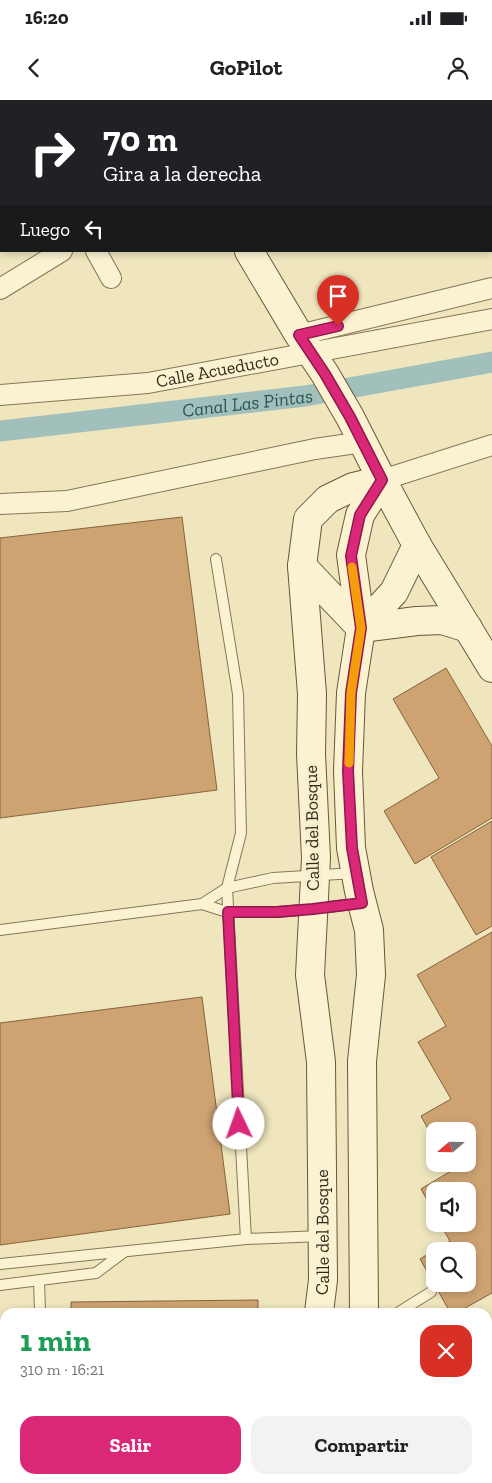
<!DOCTYPE html>
<html lang="es">
<meta charset="utf-8">
<style>
body{margin:0;font-family:"Zilla Slab",serif;background:#f2f2f2;color:#202124;height:100vh;display:flex;flex-direction:column;font-size:19px;white-space:nowrap}
*{box-sizing:border-box;margin:0}
p{font-size:16px;color:#757577}
.icon{flex:none;width:28px;height:28px;fill:none;stroke:currentColor;stroke-width:2;stroke-linecap:round;stroke-linejoin:round}
.map{position:relative;flex:1;overflow:hidden}
.panel{position:absolute;left:0px;top:1208px;width:492px;height:176px;display:flex;flex-direction:column;background:#fff;border-radius:15px 15px 0 0;box-shadow:0 2px 8px #0003}
.panel>*{flex:none}
.hud{position:absolute;left:0px;top:0px;width:492px;height:152px;box-shadow:0 2px 8px #0003;background:#202124;color:#fff;overflow:hidden}
.needle{width:32px;rotate:250deg}
.controls{position:absolute;left:426px;top:1022px;display:grid;gap:10px}
.controls a{display:grid;place-items:center;width:50px;height:50px;border-radius:10px;background:#fff;box-shadow:0 2px 8px #0003;font-size:25px}
.pin{position:absolute;display:grid;place-items:center;width:42px;height:42px;color:#fff;margin:-51px -21px;border-radius:50% 50% 50% 0;rotate:-45deg;box-shadow:0 0 5px #0007}
.pin .icon{rotate:45deg}
.me{position:absolute;width:55px;margin:-28px;rotate:357deg;stroke-linejoin:round;filter:drop-shadow(0 0 4px #0008)}
.turn{display:flex;align-items:center;gap:18px;height:105px;padding:0 20px;font-size:22px}
.turn .icon{width:65px;height:65px;stroke-width:2.5}
.turn b{display:block;font-size:35px;line-height:42px}
.then{display:flex;align-items:center;height:48px;padding:0 20px;background:#0003;gap:10px;font-size:19px}
.round{display:grid;place-items:center;flex:none;width:52px;height:52px;border-radius:15px;background:#f2f2f2}
.overview{display:flex;align-items:center;justify-content:space-between;height:85px;padding:0 20px}
h1{font-size:30px;font-weight:700;line-height:38px;color:#1e9e55}
.cta{display:flex;gap:10px;margin-top:auto;padding:10px 20px}
.cta a{flex:1;height:58px;border-radius:15px;background:#db2777;color:#fff;font-size:20px;font-weight:700;line-height:58px;text-align:center}
.cta a+a{background:#f2f2f2;color:#202124}
.status{display:flex;justify-content:space-between;align-items:center;height:35px;padding:0 25px;background:#fff;direction:ltr}
.status svg{height:14px;fill:currentColor}
header{display:flex;justify-content:space-between;align-items:center;height:65px;padding:0 20px;background:#fff;font-size:22px;font-weight:700}
.map>svg:first-child{display:block}
.lines{fill:none;stroke-linecap:round;stroke-linejoin:round}
.canal{stroke:#a1c0bb;stroke-width:21}
.building{fill:#cea372;stroke:#87623c;fill-rule:evenodd}
.lane-casing{stroke:#877656;stroke-width:12}
.street-casing{stroke:#877656;stroke-width:22}
.secondary-casing{stroke:#69573a;stroke-width:30}
.lane{stroke:#faf2d1;stroke-width:10}
.street{stroke:#faf2d1;stroke-width:20}
.secondary{stroke:#faf2d1;stroke-width:28}
.route-casing{stroke:#8e194d;stroke-width:12}
.route{stroke:#db2777;stroke-width:9}
.slow{stroke:#f59e0b;stroke-width:9}
.labels{text-anchor:middle;dominant-baseline:central;stroke-width:5;stroke-linejoin:round;paint-order:stroke}
.street-label{font-size:18px;fill:#362b1b;stroke:#f6efcd}
.water-label{font-size:19px;font-style:italic;fill:#2a5456;stroke:#f6efcd}
</style>
<div class="status"><b>16:20</b><svg viewBox="0 0 49 12"><path d="M0 12V9h3v3zM5 12V6h3v6zM10 12V3h3v9zM15 12V0h3v12zM26 1h20v11H26zM47 4h2v5h-2z"/></svg></div>
<header><svg class="icon" aria-label="back" viewBox="0 0 24 24"><path d="M15 5l-7 7 7 7"/></svg>GoPilot<svg class="icon" aria-label="person" viewBox="0 0 24 24"><circle cx="12" cy="8" r="4"/><path d="M4 21q1-7 8-7t8 7"/></svg></header>
<div class="map">
<svg width="492" height="1383" viewBox="0 0 492 1383">
<rect width="100%" height="100%" fill="#efe6be"/>
<g class="lines">
<!-- canal -->
<path class="canal" id="s1" d="M0,331l305,-35 187,-34"/>
</g>
<!-- building -->
<g class="building">
<polygon points="182,417 217,690 0,718 0,438"/>
<polygon points="446,568 492,646 492,718 415,764 384,711 439,678 393,599"/>
<polygon points="492,721 492,826 476,835 431,757"/>
<path d="M492,832v361l-34,19h-8l-30,-53 30,-18 -10,-17h28v-33h-33v23l-14,-25 30,-18 -4,-7h21v-33h-33v11l-14,-26 30,-17 -33,-57 28,-16 -29,-51zM435,1151h33v33h-33z"/>
<polygon points="202,897 230,1114 0,1145 0,923"/>
<polygon points="258,1200 258,1212 71,1212 71,1202"/>
<polygon points="0,1286 5,1286 5,1379 63,1379 63,1383 0,1383"/>
<rect x="73" y="1379" width="139" height="4"/>
</g>
<g class="lines">
<defs>
<g id="lane">
<polyline points="216,459 238,594 241,733 227,788 246,1139"/>
<polyline points="202,804 227,788 273,778 355,773"/>
<polyline points="0,830 202,804 227,812 277,812 313,809 361,803"/>
<polyline points="0,1164 246,1139 322,1136"/>
<polyline points="39,1180 40,1212"/>
<polyline points="0,1185 96,1173 124,1152"/>
<polyline points="399,1212 431,1192"/>
<polyline points="0,1243 5,1243"/>
<polyline points="488,1340 492,1347"/>
<polyline points="429,1379 429,1383"/>
</g>
<g id="street">
<polyline points="9,0 10,1"/>
<polyline points="0,55 1,54"/>
<polyline points="96,151 111,178"/>
<polyline points="0,189 62,151"/>
<polyline points="299,235 492,188"/>
<path id="s2" d="M0,295l148,-12 344,-64"/>
<polyline points="382,380 492,345"/>
<polyline points="0,404 67,401 315,349 363,342"/>
</g>
<g id="secondary">
<polyline points="162,0 162,1"/>
<polyline points="249,151 299,235 325,274 350,317 382,380 417,445 492,568"/>
<polyline points="302,466 361,528"/>
<polyline points="361,528 351,455 360,415 382,380"/>
<polyline points="361,528 417,521 442,520 468,528"/>
<path id="s3" d="M319,1212l4,-32 -2,-218 -11,-87 6,-117 -5,-104 1,-60 -10,-128 6,-47 20,-20 25,-12 29,-7"/>
<polyline points="364,1212 362,961 371,875 369,830 359,791 351,748 348,671 351,593 361,528 394,492 417,445"/>
<polyline points="322,1379 322,1383"/>
<polyline points="365,1379 365,1383"/>
</g>
</defs>
<!-- lane casing -->
<use href="#lane" class="lane-casing"/>
<!-- street casing -->
<use href="#street" class="street-casing"/>
<!-- secondary casing -->
<use href="#secondary" class="secondary-casing"/>
<!-- lane -->
<use href="#lane" class="lane"/>
<!-- street -->
<use href="#street" class="street"/>
<!-- secondary -->
<use href="#secondary" class="secondary"/>
</g>
<g class="lines">
<defs>
<polyline id="route" points="239,1024 228,812 277,812 313,809 362,803 352,748 348,671 351,593 361,528 351,456 360,415 382,380 350,317 325,274 299,235 338,226"/>
</defs>
<!-- route casing -->
<use href="#route" class="route-casing"/>
<!-- route -->
<use href="#route" class="route"/>
<!-- slow -->
<polyline class="slow" points="349,663 351,593 361,528 352,467"/>
</g>
<g class="labels">
<!-- street labels -->
<g class="street-label">
<text stroke="none"><textPath href="#s2" startOffset="219">Calle Acueducto</textPath></text>
<text transform="translate(312 728) rotate(-91)">Calle del Bosque</text>
<text stroke="none"><textPath href="#s3" startOffset="80">Calle del Bosque</textPath></text>
</g>
<!-- water labels -->
<g class="water-label">
<text stroke="none"><textPath href="#s1" startOffset="249">Canal Las Pintas</textPath></text>
</g>
</g>
</svg>
<div class="controls">
<a><svg class="needle" viewBox="-14 -14 28 28"><path d="M0-13l5 13h-10z" fill="#e53935"/><path d="M0 13l5-13h-10z" fill="#757577"/></svg></a>
<a><svg class="icon" aria-label="sound" viewBox="0 0 24 24"><path d="M4 9h4l5-4v14l-5-4H4zM17 9q2 3 0 6"/></svg></a>
<a><svg class="icon" aria-label="search" viewBox="0 0 24 24"><circle cx="10" cy="10" r="6"/><path d="M15 15l6 6"/></svg></a>
</div>
<div class="pin" style="left:338px;top:226px;background:#d93025"><svg class="icon" aria-label="arrive" viewBox="0 0 24 24"><path d="M6 21V4h12l-3 4 3 4H6"/></svg></div>
<svg class="me" style="left:239px;top:1024px" viewBox="-20 -20 40 40"><circle r="19" fill="#fff"/><path d="M0-13L10 11 0 6-10 11z" fill="#db2777"/></svg>
<div class="hud">
<div class="turn"><svg class="icon" aria-label="right" viewBox="0 0 24 24"><path d="M7 20v-9h11M14 6l5 5-5 5"/></svg><div><b>70 m</b>Gira a la derecha</div></div>
<div class="then">Luego<svg class="icon" aria-label="left" viewBox="0 0 24 24"><path d="M17 20v-9H6M10 6l-5 5 5 5"/></svg></div>
</div>
<section class="panel">
<div class="overview"><div><h1>1 min</h1><p>310 m · 16:21</p></div><a class="round" style="background:#d93025;color:#fff"><svg class="icon" aria-label="close" viewBox="0 0 24 24"><path d="M6 6l12 12M18 6L6 18"/></svg></a></div>
<div class="cta"><a>Salir</a><a>Compartir</a></div>
</section>
</div>
